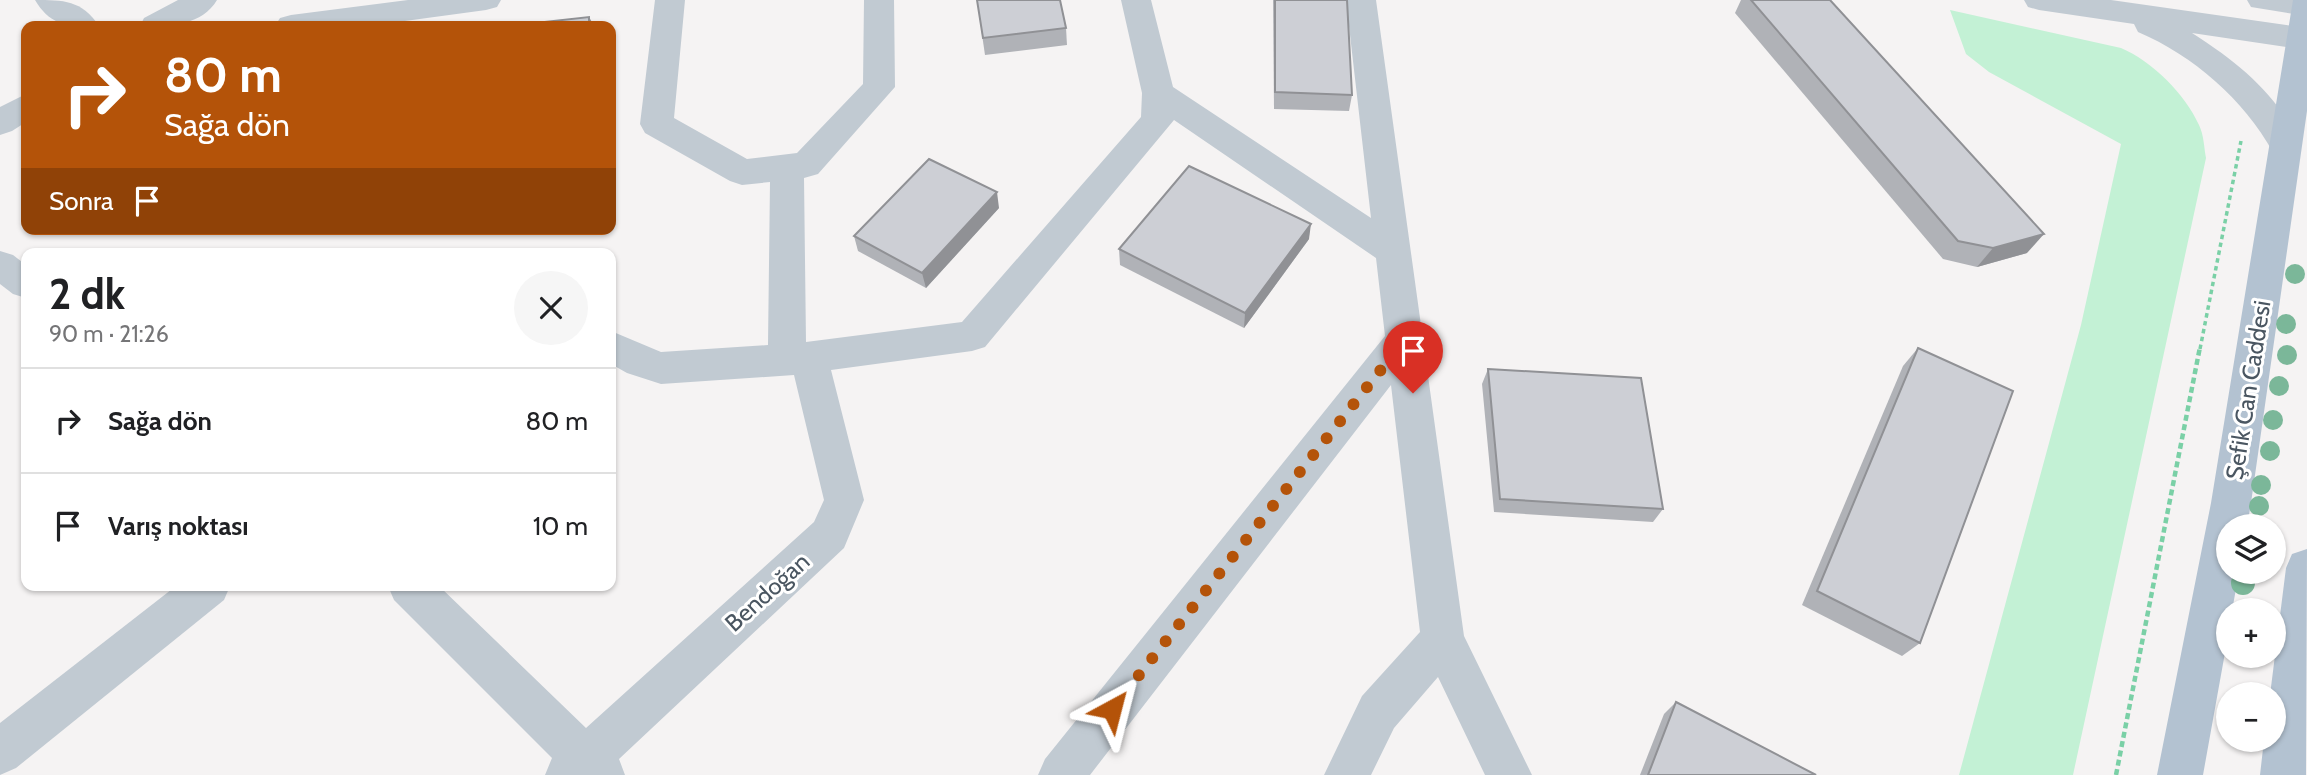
<!DOCTYPE html>
<html lang="tr">
<meta charset="utf-8">
<style>
body{margin:0;font-family:Cabin,sans-serif;background:#f6f6f6;color:#202124;height:100vh;display:flex;flex-direction:column;font-size:26px;white-space:nowrap}
*{box-sizing:border-box;margin:0}
p{font-size:23px;color:#757577}
.icon{flex:none;width:38px;height:38px;fill:none;stroke:currentColor;stroke-width:2;stroke-linecap:round;stroke-linejoin:round}
.map{position:relative;flex:1;overflow:hidden}
.details{position:absolute;left:21px;top:248px;width:595px;height:343px;display:flex;flex-direction:column;background:#fff;border-radius:14px;box-shadow:0 2px 5px #0004}
.details>*{flex:none}
.hud{position:absolute;left:21px;top:21px;width:595px;height:214px;border-radius:14px;box-shadow:0 2px 5px #0004;background:#b45309;color:#fff;overflow:hidden}
.controls{position:absolute;left:2216px;top:514px;display:grid;gap:14px}
.controls a{display:grid;place-items:center;width:70px;height:70px;border-radius:50%;background:#fff;box-shadow:0 2px 5px #0004;font-size:35px}
.pin{position:absolute;display:grid;place-items:center;width:60px;height:60px;color:#fff;margin:-72px -30px;border-radius:50% 50% 50% 0;rotate:-45deg;box-shadow:0 0 7px #0007}
.pin .icon{rotate:45deg}
.me{position:absolute;width:77px;margin:-38px;rotate:38deg;stroke-linejoin:round;filter:drop-shadow(0 0 5px #0008)}
.turn{display:flex;align-items:center;gap:24px;height:147px;padding:0 28px;font-size:32px}
.turn .icon{width:91px;height:91px;stroke-width:2.5}
.turn b{display:block;font-size:49px;line-height:60px}
.then{display:flex;align-items:center;height:66px;padding:0 28px;background:#0003;gap:14px;font-size:26px}
.round{display:grid;place-items:center;flex:none;width:74px;height:74px;border-radius:37px;background:#f6f6f6}
.headline{display:flex;align-items:center;justify-content:space-between;height:119px;padding:0 28px}
h1{font-size:42px;font-weight:700;line-height:52px}
ul{padding:0;list-style:none}
li{display:flex;align-items:center;gap:21px;height:105px;padding:0 28px;border-top:2px solid #e0e0e0}
li div{flex:1}
li b{display:block;font-size:26px}
li em{font-style:normal}
.map>svg:first-child{display:block}
.green{fill:#c3f1d5}
.lines{fill:none;stroke-linecap:round;stroke-linejoin:round}
.path-far1{stroke:#7ad0a6;stroke-width:3.5;stroke-dasharray:4.5 3.5;stroke-linecap:butt}
.path{stroke:#7ad0a6;stroke-width:4.5;stroke-dasharray:6 3.5;stroke-linecap:butt}
.minor{fill:#c1cad2;fill-rule:evenodd}
.major{fill:#b3c2d1;fill-rule:evenodd}
.tree{fill:#7bb799}
.wall{fill:#b0b2b7}
.shaded-wall{fill:#909195}
.building{fill:#cdcfd5;stroke:#909195;stroke-width:2}
.route{stroke:#b45309;stroke-width:12;stroke-dasharray:0 21.6}
.labels{text-anchor:middle;dominant-baseline:central;stroke-width:6;stroke-linejoin:round;paint-order:stroke}
.street-label{font-size:24px;fill:#4a5661;stroke:#fff}
</style>
<div class="map">
<svg width="2307" height="775" viewBox="0 0 2307 775">
<rect width="100%" height="100%" fill="#f5f3f3"/>
<!-- green -->
<path class="green" d="M1950,10l171,38c31,13 64,46 78,77 5,10 5,23 7,33l-133,617h-114l122,-450 40,-181 -132,-72 -23,-18z"/>
<g class="lines">
<!-- path-far1 -->
<polyline class="path-far1" points="2200,349 2241,141"/>
<!-- path -->
<polyline class="path" points="2116,775 2200,347"/>
<!-- minor -->
<g class="minor">
<path d="M35,0c28,0 47,0 64,26 -29,1 -48,1 -64,-26z"/>
<path d="M178,0h39c-16,27 -50,26 -77,26l4,-8z"/>
<polygon points="408,0 501,0 497,7 486,10 368,26 275,26 280,18 291,15"/>
<polygon points="655,0 685,0 674,118 747,159 797,153 863,84 864,0 894,0 895,87 818,174 804,178 806,342 962,322 1141,117 1142,93 1121,0 1151,0 1173,87 1371,218 1346,0 1376,0 1464,636 1532,775 1485,775 1438,677 1394,728 1371,775 1324,775 1362,696 1420,632 1391,385 1090,775 1038,775 1045,759 1385,336 1376,258 1174,120 985,347 972,351 831,370 864,500 844,548 619,759 625,775 545,775 552,758 394,600 388,586 439,586 586,728 814,522 824,500 794,375 661,384 627,373 611,364 611,331 661,352 768,345 770,182 742,185 730,181 645,133 640,124"/>
<path d="M2024,0h87l196,28v22l-115,-17c50,32 80,58 110,110l-5,9 -12,3 -12,-3c-30,-53 -79,-96 -135,-120l-4,-8 -95,-14 -11,-3z"/>
<polygon points="2247,0 2307,0 2307,16 2251,7"/>
<polygon points="26,94 26,122 12,131 0,135 0,107"/>
<polygon points="0,251 13,255 26,265 26,298 13,294 0,284"/>
<polygon points="176,586 230,586 224,600 16,768 0,775 0,723"/>
</g>
<!-- major -->
<g class="major">
<polygon points="2293,0 2307,0 2307,111 2251,503 2247,527 2228,527 2228,572 2239,572 2232,611 2228,611 2228,636 2203,775 2157,775 2211,503"/>
<polygon points="2307,549 2306,775 2260,775 2264,740 2273,740 2273,695 2270,695 2286,568 2292,554"/>
</g>
</g>
<!-- trees -->
<g class="tree">
<circle cx="2295" cy="274" r="10"/>
<circle cx="2286" cy="324" r="10"/>
<circle cx="2287" cy="355" r="10"/>
<circle cx="2279" cy="386" r="10"/>
<circle cx="2273" cy="420" r="10"/>
<circle cx="2270" cy="451" r="10"/>
<circle cx="2261" cy="485" r="10"/>
<circle cx="2259" cy="506" r="10"/>
<circle cx="2243" cy="583" r="12"/>
</g>
<!-- wall -->
<g class="wall">
<polygon points="977,0 1066,28 1067,45 985,55"/>
<polygon points="1273,0 1347,0 1352,95 1349,111 1274,109"/>
<polygon points="1741,0 1830,0 2027,253 1977,267 1943,259 1735,13"/>
<polygon points="999,208 926,288 858,251 854,236"/>
<polygon points="1309,239 1244,328 1120,265 1119,249"/>
<polygon points="1918,348 1920,643 1902,656 1802,605 1903,366"/>
<polygon points="1488,369 1663,509 1653,522 1494,512 1482,384"/>
<polygon points="1676,702 1816,775 1640,775 1664,714"/>
</g>
<!-- shaded-wall -->
<g class="shaded-wall">
<polygon points="589,17 594,26 589,26"/>
<polygon points="997,192 999,208 926,288 922,273"/>
<polygon points="1311,224 1309,239 1244,328 1245,313"/>
<polygon points="2044,234 2027,253 1977,267 1993,248"/>
</g>
<!-- building -->
<g class="building">
<polygon points="977,0 1060,0 1066,28 983,38"/>
<polygon points="1275,0 1347,0 1352,95 1275,92"/>
<polygon points="1751,0 1830,0 2044,234 1993,248 1958,241"/>
<polygon points="589,17 589,26 508,26"/>
<polygon points="929,159 997,192 922,273 854,236"/>
<polygon points="1189,166 1311,224 1245,313 1119,249"/>
<polygon points="1918,348 2013,391 1920,643 1817,591"/>
<polygon points="1488,369 1641,378 1663,509 1500,499"/>
<polygon points="1676,702 1816,775 1648,775"/>
</g>
<g class="lines">
<!-- route -->
<polyline class="route" points="1112,709 1406,338 1413,393"/>
</g>
<g class="labels">
<!-- street labels -->
<g class="street-label">
<text transform="translate(2248 390) rotate(-81)">Şefik Can Caddesi</text>
<text transform="translate(767 592) rotate(-42)">Bendoğan</text>
</g>
</g>
</svg>
<div class="controls">
<a><svg class="icon" aria-label="layers" viewBox="0 0 24 24"><path d="M12 4l9 5-9 5-9-5zM3 14l9 5 9-5"/></svg></a>
<a>+</a>
<a>−</a>
</div>
<div class="pin" style="left:1413px;top:393px;background:#d93025"><svg class="icon" aria-label="arrive" viewBox="0 0 24 24"><path d="M6 21V4h12l-3 4 3 4H6"/></svg></div>
<svg class="me" style="left:1112px;top:709px" viewBox="-20 -20 40 40"><path d="M0-17L14 15 0 8-14 15z" fill="#b45309" stroke="#fff" stroke-width="4"/></svg>
<div class="hud">
<div class="turn"><svg class="icon" aria-label="right" viewBox="0 0 24 24"><path d="M7 20v-9h11M14 6l5 5-5 5"/></svg><div><b>80 m</b>Sağa dön</div></div>
<div class="then">Sonra<svg class="icon" aria-label="arrive" viewBox="0 0 24 24"><path d="M6 21V4h12l-3 4 3 4H6"/></svg></div>
</div>
<section class="details">
<div class="headline"><div><h1>2 dk</h1><p>90 m · 21:26</p></div><a class="round"><svg class="icon" aria-label="close" viewBox="0 0 24 24"><path d="M6 6l12 12M18 6L6 18"/></svg></a></div>
<ul>
<li><svg class="icon" aria-label="right" viewBox="0 0 24 24"><path d="M7 20v-9h11M14 6l5 5-5 5"/></svg><div><b>Sağa dön</b></div><em>80 m</em></li>
<li><svg class="icon" aria-label="arrive" viewBox="0 0 24 24"><path d="M6 21V4h12l-3 4 3 4H6"/></svg><div><b>Varış noktası</b></div><em>10 m</em></li>
</ul>
</section>
</div>
